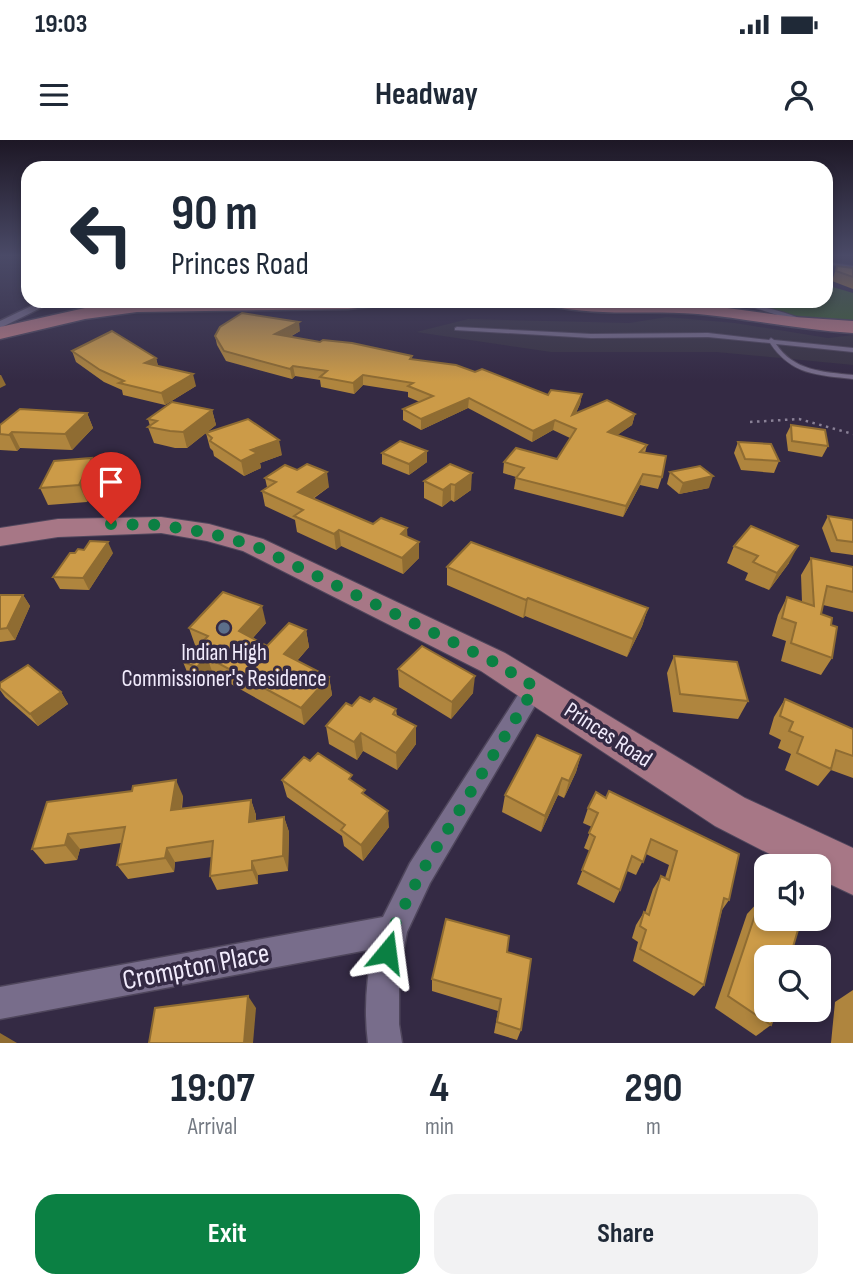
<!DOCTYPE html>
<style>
body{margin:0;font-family:"Sofia Sans Condensed",sans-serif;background:#f2f2f3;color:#1f2937;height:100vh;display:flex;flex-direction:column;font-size:26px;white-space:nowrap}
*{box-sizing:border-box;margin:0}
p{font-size:23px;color:#747a83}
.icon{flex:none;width:38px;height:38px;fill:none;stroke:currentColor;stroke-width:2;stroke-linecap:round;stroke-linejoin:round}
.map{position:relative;height:903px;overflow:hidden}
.panel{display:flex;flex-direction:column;background:#fff;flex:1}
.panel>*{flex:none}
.banner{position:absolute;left:21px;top:21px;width:812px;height:147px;border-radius:21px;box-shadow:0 4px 10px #0003;background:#fff;color:#1f2937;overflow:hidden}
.controls{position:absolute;left:754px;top:714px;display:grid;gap:14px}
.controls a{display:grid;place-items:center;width:77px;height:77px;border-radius:14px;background:#fff;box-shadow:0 4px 10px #0003;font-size:35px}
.pin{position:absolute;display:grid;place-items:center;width:60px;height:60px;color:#fff;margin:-72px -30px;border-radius:50% 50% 50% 0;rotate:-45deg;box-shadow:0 0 7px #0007}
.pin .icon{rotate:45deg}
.me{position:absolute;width:77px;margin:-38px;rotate:16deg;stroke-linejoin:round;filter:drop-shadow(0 0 5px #0008)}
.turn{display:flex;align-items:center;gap:24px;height:147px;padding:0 35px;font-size:32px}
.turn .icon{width:91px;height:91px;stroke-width:2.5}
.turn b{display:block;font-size:49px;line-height:60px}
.eta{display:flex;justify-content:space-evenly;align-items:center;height:119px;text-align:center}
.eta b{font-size:42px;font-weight:700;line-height:49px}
.action{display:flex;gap:14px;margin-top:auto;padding:14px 35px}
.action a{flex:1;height:80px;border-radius:21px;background:#0b8043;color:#fff;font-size:28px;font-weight:700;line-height:80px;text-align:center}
.action a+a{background:#f2f2f3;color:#1f2937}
.status{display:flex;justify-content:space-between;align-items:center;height:49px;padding:0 35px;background:#fff;direction:ltr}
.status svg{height:19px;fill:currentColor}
header{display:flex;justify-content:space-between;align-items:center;height:91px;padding:0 35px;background:#fff;font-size:32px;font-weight:700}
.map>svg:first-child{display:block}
.industrial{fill:#3a3445}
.green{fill:#3e6233}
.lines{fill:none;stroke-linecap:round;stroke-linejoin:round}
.service-casing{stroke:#4f465c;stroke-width:2}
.minor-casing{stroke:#4f465c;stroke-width:3}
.primary-casing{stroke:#4f465c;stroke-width:2}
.trunk-casing{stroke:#4f465c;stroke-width:3}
.path{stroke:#898096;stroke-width:2.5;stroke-dasharray:2.5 4.5;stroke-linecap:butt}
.service{fill:#786d8b;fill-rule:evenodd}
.minor{fill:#786d8b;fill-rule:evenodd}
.primary{fill:#a77786;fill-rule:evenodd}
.trunk{fill:#b77a84;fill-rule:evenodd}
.wall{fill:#af853e}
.shaded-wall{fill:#8f6c32}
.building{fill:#cc9b48;stroke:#8f6c32;stroke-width:2}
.route{stroke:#0b8043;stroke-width:12;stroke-dasharray:0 21.6}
.service-dot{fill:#5c6f8a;stroke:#342a44;stroke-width:2.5}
.labels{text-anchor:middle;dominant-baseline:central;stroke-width:7;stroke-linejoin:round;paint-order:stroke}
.poi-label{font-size:23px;fill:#f1ebfc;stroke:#342a44}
.street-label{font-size:23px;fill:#f1ebfc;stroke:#342a44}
.near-street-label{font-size:28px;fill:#f1ebfc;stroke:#342a44}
</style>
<div class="status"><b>19:03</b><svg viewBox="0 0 49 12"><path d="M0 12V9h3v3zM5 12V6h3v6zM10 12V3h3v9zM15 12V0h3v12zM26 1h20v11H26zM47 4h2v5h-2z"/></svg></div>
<header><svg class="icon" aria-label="menu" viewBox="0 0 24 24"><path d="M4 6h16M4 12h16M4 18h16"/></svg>Headway<svg class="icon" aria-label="person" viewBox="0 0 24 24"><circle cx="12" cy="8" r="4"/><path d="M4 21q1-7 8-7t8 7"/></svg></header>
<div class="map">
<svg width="853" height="903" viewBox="0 0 853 903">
<rect width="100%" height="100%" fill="#342a44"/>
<!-- industrial -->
<polygon class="industrial" points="667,177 735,183 828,198 853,195 853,225 716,212 551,212 416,192 468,179 629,183"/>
<!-- green -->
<polygon class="green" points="826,145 853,153 853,182 809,181 740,161 826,161"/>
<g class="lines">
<defs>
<g id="service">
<polygon points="826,122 853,126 853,128 826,124"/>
<polygon points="677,161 687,161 651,169 648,167"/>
<path d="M694,161c37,0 78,4 112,20l-3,2 -48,-15z"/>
<path d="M457,187l134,7 117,-1 61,7 2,-2 3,2 79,8v4l-77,-8c18,27 47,28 77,31v4c-35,-4 -62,-4 -83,-36l-62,-6 -117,1 -136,-8v-2z"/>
</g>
<g id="minor">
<polygon points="42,161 55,161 0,188 0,181"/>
<path d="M535,538l8,3 3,6 -116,196 -23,49 -8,43v49l3,19h-34c-4,-32 -2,-63 5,-94l-373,70v-32l383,-70 27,-54 117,-182z"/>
</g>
<polygon id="primary" points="161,377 209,384 263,399 505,513 745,658 853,708 853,755 819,739 819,726 793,726 715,686 481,531 243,411 207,401 161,393 58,397 0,406 0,388 58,379"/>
<g id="trunk">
<polygon points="387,161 378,166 348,169 137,172 85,179 0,199 0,187 85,168 137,162"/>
<path d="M544,161l154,3 96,13 59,4v12c-52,-3 -103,-14 -155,-19 -50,-4 -102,3 -151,-9z"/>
</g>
</defs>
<!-- service casing -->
<use href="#service" class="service-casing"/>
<!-- minor casing -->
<use href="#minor" class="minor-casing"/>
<!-- primary casing -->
<use href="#primary" class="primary-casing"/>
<!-- trunk casing -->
<use href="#trunk" class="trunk-casing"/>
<!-- path -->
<polyline class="path" points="750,282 799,279 853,294"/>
<!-- service -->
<use href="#service" class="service"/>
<!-- minor -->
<use href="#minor" class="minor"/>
<!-- primary -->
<use href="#primary" class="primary"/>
<!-- trunk -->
<use href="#trunk" class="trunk"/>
</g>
<!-- wall -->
<g class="wall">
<polygon points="837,126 853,128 853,149 832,141"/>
<polygon points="61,161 74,161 74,165"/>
<polygon points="300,191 290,197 412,219 548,255 582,254 580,264 576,273 635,274 632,285 617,295 647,305 645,313 662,337 658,349 640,345 623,377 514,349 516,337 503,333 504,322 557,319 570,298 553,290 532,302 468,268 421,290 403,280 403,269 420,262 408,257 408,252 363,245 354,254 321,247 320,240 295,236 292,239 226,221 217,205 215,196"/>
<polygon points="72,211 156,218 158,226 196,246 165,265 123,255 122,250 104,242 76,222"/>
<polygon points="212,270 216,285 187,308 175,308 154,303 148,287 150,286 148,279"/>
<polygon points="87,273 93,288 72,310 20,308 17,311 0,310 0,285"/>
<polygon points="791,285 828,306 822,317 788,311 786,295"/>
<polygon points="206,293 282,315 260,323 261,328 244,336 214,316 213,311 210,308"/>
<polygon points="738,302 779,321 774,333 741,330 734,313"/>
<polygon points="382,313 427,322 409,335 382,324"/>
<polygon points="450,324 471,350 454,362 451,360 442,367 424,358 424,341"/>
<polygon points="670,332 709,348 679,354 667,344"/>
<polygon points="98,334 87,362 48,365 40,348"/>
<polygon points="265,338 329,347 313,359 373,384 407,388 407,397 419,402 419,418 403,434 341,406 336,410 297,392 295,380 265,366 262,351 267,347"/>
<polygon points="828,376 853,380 853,415 831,412 822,388"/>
<polygon points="734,406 789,423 769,450 745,440 748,433 727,423"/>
<polygon points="113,413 89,450 60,449 53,437"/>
<polygon points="811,418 853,427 853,472 823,465 821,474 831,485 832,518 821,535 781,521 786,501 772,496 778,475 787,457 802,462 801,435"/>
<polygon points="447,427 648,468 642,486 627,517 525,476 523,478 447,445"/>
<polygon points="0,455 23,455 30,466 15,500 0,502"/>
<polygon points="266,483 253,498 267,506 306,490 309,507 297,521 329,537 332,555 304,585 213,534 204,545 190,539 183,522 198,507 195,505 189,488"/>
<polygon points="674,516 748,561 738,579 673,572 667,533"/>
<polygon points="398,529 473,553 451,579 399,547"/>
<polygon points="0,543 61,552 68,564 38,586 5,557 0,550"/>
<polygon points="785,559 853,589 853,638 831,630 818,646 785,630 791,614 778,608 781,600 769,594 774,577"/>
<polygon points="370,562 396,569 397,576 416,586 416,604 397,630 363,611 357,620 329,604 326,586 352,566"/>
<polygon points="581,615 576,632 564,658 558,655 541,692 502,672 505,655"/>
<polygon points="310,621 353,642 366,656 389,687 363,721 344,706 342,696 287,657 282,640"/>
<polygon points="183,656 182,669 251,660 256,675 256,681 284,677 289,692 288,731 258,735 258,744 217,750 210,736 212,717 175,722 174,732 128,739 117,725 121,703 80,709 77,720 45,724 32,709 47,662"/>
<polygon points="606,658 739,714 729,760 722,770 704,845 694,856 633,821 638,802 632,798 636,785 644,772 645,773 653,749 661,736 665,738 669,725 646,714 636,735 627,731 620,750 614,763 577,744 590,711 584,708 592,687 583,683 588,668"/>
<polygon points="760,760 771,885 756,896 715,868 747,774"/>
<polygon points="507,812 521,890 517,900 494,893 498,871 432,851 432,839"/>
<polygon points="853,850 853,903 831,903 835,862"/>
</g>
<!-- shaded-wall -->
<g class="shaded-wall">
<polygon points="299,182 300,191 277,204 275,194"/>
<polygon points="156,218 159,230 145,223"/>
<polygon points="293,226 295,236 292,239 290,229"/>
<polygon points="193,234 196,246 165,265 161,253"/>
<polygon points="0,235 1,235 6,245 0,248"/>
<polygon points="363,235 363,245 354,254 353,243"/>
<polygon points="582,254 580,264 570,285 572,275"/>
<polygon points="469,258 468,268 421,290 421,279"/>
<polygon points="212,270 216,285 187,308 183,292"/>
<polygon points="87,273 93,288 72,310 65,294"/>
<polygon points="635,274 632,285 606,303 608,292"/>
<polygon points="555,280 553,290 532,302 533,291"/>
<polygon points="12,292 20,308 17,311 9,295"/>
<polygon points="279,300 282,315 260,323 261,328 244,336 241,321 251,310"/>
<polygon points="427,311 427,322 409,335 409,324"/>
<polygon points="92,318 98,334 87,362 79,345"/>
<polygon points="327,332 329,347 300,367 298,352"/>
<polygon points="472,333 471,350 454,362 455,345"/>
<polygon points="643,334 640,345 623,377 626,366"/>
<polygon points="713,336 709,348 679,354 683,343"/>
<polygon points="451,344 451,360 442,367 443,350"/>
<polygon points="407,388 408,404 401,394"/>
<polygon points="339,390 341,406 336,410 334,394"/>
<polygon points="108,402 113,413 89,450 83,438"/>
<polygon points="419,402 419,418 403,434 402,418"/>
<polygon points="798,406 789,423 769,450 777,433"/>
<polygon points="23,455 30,466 15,500 7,488"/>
<polygon points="528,458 525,476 523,478 526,460"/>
<polygon points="262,466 266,483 244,508 239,491"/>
<polygon points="648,468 642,486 627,517 633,499"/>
<polygon points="306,490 309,507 288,531 284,514"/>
<polygon points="207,517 213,534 204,545 197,527"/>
<polygon points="475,536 473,553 451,579 452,562"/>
<polygon points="329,537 332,555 304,585 301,568"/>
<polygon points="61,552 68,564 38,586 30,574"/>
<polygon points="416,586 416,604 397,630 396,613"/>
<polygon points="361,593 363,611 357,620 354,602"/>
<polygon points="581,615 576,632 564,658 569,641"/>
<polygon points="562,638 558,655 541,692 545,676"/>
<polygon points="176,640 183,656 179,685 171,670"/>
<polygon points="251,660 256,675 255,697 249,682"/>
<polygon points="388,671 389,687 363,721 361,705"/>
<polygon points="284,677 289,692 288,731 283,716"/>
<polygon points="68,694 80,709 77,720 65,705"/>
<polygon points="167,708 175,722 174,732 165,718"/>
<polygon points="252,721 258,735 258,744 252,730"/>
<polygon points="248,856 256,868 253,903 244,903"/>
<polygon points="0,893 17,903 0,903"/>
</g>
<!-- building -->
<g class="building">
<polygon points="837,126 853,128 853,137 836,131"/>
<polygon points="242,173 299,182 275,194 320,202 323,200 352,203 412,216 410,219 456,225 475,232 482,229 548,255 551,250 582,254 572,275 607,260 635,274 608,292 647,305 640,312 666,316 662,337 643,334 626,366 516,338 524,328 504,322 516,308 557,319 576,289 555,280 533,291 469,258 421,279 403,269 433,256 408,246 413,243 363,235 353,243 320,237 327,231 293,226 290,229 224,211 215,196 220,187"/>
<polygon points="112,191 156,218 145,223 193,234 161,253 119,243 124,241 100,230 72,211"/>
<polygon points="172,262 212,270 183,292 170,291 148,287 157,281 148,279"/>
<polygon points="20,269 87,273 65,294 12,292 9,295 0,294 0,285"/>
<polygon points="248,279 279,300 251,310 257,313 241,321 210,301 212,298 206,293"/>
<polygon points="791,285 825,290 828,306 792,301"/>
<polygon points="400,301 427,311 409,324 382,313"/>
<polygon points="738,302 771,304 779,321 745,319"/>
<polygon points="92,318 79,345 40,348 54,321"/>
<polygon points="307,324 327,332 298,352 373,384 381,378 407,388 401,394 419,402 402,418 339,390 334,394 294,376 303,370 262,351 276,342 265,338 285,325 297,330"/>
<polygon points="450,324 472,333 455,345 451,344 443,350 424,341"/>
<polygon points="700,326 713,336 683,343 670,332"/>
<polygon points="828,376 853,380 853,402 837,400"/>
<polygon points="751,386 798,406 777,433 753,422 758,416 734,406"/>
<polygon points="90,401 108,402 83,438 53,437 70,413 75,413 78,409 84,410"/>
<polygon points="471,402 648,468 633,499 528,458 526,460 447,427"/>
<polygon points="811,418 853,427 853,452 827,446 821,474 832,478 831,485 837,487 832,518 791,503 796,483 782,478 787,457 814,466"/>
<polygon points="223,452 262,466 239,491 267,506 289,483 306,490 284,514 329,537 301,568 207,517 197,527 183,522 208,496 189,488"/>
<polygon points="0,455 23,455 7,488 0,489"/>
<polygon points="422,506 475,536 452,562 398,529"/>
<polygon points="674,516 737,522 748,561 680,554"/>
<polygon points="28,525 61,552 30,574 0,548 0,543"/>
<polygon points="360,557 370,562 374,558 396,569 393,574 416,586 396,613 361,593 354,602 326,586 346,563 352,566"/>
<polygon points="785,559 853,589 853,616 836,610 831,629 797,613 803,597 789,591 793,582 780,576"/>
<polygon points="537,595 581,615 569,641 562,638 545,676 505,655"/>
<polygon points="318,613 352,635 349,639 365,650 362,653 388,671 361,705 341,690 345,685 282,640 304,617 310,621"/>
<polygon points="176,640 171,670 251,660 249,682 284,677 283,716 252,721 252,730 210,736 213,701 167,708 165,718 117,725 125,687 68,694 65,705 32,709 47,662 132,651 133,646"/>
<polygon points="609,651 739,714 729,760 724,758 704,845 640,809 646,790 640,786 644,772 649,775 661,736 669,740 677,711 651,699 643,722 632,716 620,750 582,730 595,697 589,693 598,673 588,668 596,652 606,658"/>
<polygon points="760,760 766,764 766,779 792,779 800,783 790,817 766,817 766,870 776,870 771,885 728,856"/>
<polygon points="446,779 509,796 507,812 531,819 521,890 497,882 501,859 432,839"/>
<polygon points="248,856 244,903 149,903 155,868"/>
</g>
<!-- sky -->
<linearGradient id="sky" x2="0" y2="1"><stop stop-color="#1d1725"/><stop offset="0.48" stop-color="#4a4a67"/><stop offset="1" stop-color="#4a4a67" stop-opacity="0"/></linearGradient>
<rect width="853" height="241" fill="url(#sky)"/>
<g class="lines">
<!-- route -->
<polyline class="route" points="111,384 161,385 209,393 253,405 494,522 535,547 421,733 392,790 387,812"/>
</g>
<!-- markers -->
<circle class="service-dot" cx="224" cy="488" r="7"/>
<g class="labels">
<!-- poi labels -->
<g class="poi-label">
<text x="224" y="513">Indian High<tspan x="224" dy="26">Commissioner's Residence</tspan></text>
</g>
<!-- street labels -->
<g class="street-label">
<text transform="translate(608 595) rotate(33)">Princes Road</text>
</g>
<!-- near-street labels -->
<g class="near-street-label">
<text transform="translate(196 827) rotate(-11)">Crompton Place</text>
</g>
</g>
</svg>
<div class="controls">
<a><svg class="icon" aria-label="sound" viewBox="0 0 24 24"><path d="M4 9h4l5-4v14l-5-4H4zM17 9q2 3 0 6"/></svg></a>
<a><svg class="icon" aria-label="search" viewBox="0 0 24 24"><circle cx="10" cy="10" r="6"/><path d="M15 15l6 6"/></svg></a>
</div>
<div class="pin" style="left:111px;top:384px;background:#d93025"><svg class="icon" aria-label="arrive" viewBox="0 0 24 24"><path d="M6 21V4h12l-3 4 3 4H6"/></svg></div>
<svg class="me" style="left:387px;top:812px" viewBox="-20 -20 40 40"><path d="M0-17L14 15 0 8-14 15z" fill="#0b8043" stroke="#fff" stroke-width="4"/></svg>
<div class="banner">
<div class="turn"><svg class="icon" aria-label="left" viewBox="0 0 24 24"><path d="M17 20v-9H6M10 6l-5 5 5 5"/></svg><div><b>90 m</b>Princes Road</div></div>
</div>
</div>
<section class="panel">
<div class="eta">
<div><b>19:07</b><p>Arrival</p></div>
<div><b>4</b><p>min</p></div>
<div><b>290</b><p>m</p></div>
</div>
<div class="action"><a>Exit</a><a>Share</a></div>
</section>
